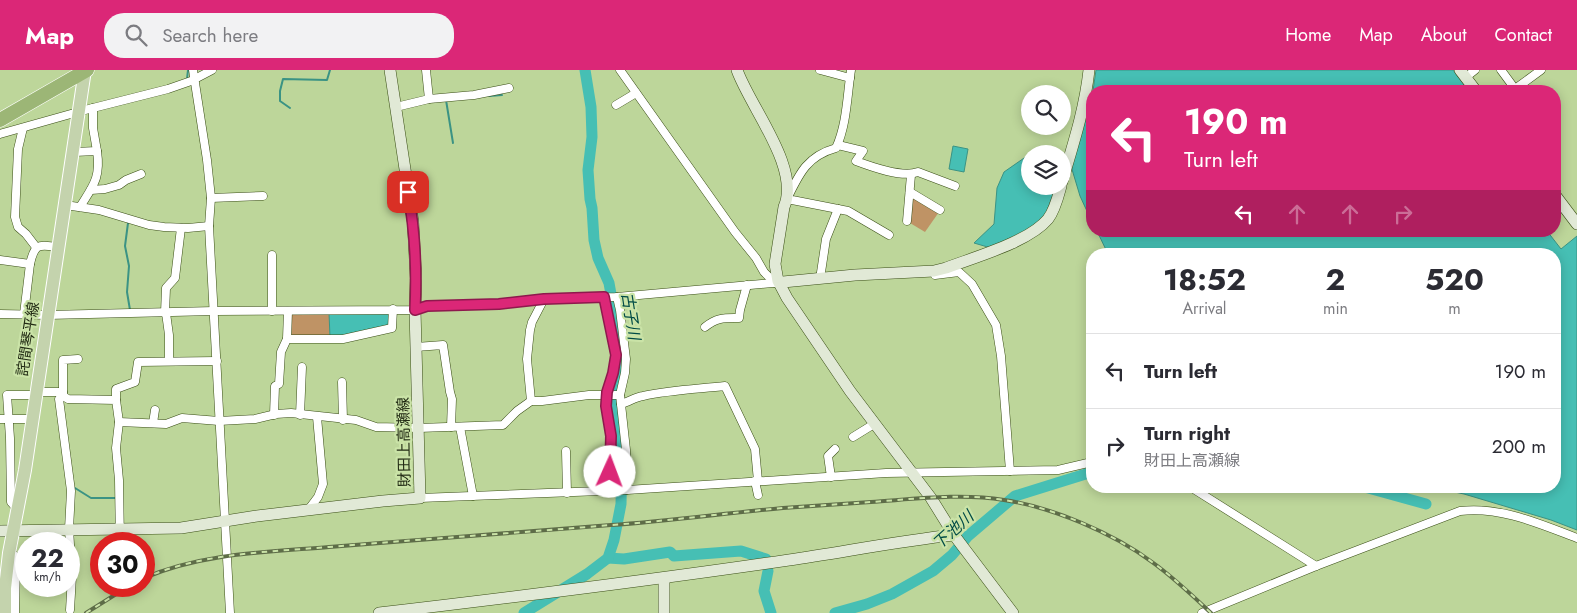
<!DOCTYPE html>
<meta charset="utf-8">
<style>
body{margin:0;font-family:Jost,"Noto Sans JP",sans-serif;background:#f2f2f3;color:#2b2b33;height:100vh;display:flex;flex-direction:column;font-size:19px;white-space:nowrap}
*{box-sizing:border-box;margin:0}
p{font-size:16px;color:#7c7c81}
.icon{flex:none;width:28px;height:28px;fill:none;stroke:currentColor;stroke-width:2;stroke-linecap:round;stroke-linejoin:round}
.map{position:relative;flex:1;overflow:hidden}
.side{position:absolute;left:1086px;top:178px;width:475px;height:245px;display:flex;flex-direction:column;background:#fff;border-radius:20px;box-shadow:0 2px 12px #0003}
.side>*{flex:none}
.hud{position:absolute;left:1086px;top:15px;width:475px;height:152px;border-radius:20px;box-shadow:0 2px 12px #0003;background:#db2777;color:#fff;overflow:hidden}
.tools{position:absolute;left:1021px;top:15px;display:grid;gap:10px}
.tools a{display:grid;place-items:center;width:50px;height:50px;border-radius:50%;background:#fff;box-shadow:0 2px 12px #0003;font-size:25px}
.speed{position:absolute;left:15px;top:462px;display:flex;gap:10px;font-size:25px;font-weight:700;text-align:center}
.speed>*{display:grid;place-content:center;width:65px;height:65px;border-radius:50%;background:#fff;box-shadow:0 2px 12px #0003;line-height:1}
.speed small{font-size:12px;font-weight:400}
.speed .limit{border:8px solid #d22;background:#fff;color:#111}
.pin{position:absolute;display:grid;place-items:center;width:42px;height:42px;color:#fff;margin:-21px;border-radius:10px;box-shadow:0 2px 8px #0006}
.me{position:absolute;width:55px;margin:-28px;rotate:2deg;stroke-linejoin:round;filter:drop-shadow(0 0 4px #0008)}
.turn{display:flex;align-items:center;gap:18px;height:105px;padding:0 15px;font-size:22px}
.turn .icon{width:65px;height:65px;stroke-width:2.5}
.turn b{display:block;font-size:35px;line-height:42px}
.lanes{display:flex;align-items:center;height:48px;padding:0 15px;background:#0003;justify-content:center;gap:25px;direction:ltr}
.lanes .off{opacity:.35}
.eta{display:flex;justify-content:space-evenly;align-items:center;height:85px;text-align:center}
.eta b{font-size:30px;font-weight:700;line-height:35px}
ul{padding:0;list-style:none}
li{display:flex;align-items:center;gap:15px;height:75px;padding:0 15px;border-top:1px solid #e1e1e2}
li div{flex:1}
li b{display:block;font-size:19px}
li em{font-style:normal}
header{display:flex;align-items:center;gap:30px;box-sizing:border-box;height:70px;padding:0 25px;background:#db2777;color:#fff}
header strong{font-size:24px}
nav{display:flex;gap:28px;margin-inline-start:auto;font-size:18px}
.search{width:350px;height:45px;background:#f2f2f3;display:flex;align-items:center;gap:12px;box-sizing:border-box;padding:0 18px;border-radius:20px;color:#7c7c81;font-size:19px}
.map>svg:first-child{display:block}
.green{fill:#bf9365}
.water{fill:#46bfb4;stroke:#3b9384}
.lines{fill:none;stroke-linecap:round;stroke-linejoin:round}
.stream{stroke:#3b9384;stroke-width:2}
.river{stroke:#46bfb4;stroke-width:11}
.street-casing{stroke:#3a4e16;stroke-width:9}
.secondary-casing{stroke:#3a4e16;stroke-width:12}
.primary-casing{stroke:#fff;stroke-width:14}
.highway-casing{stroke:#fff;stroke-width:15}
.street{stroke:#fff;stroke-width:8}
.secondary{stroke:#e1e9d6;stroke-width:11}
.primary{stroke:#c4d3ad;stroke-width:12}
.highway{stroke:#9cb676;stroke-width:14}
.rail-casing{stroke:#5e6d48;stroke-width:4}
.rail{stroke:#cae3a7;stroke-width:2;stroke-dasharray:5.5;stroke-linecap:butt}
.route-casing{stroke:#8e194d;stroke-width:12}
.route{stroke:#db2777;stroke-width:9}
.labels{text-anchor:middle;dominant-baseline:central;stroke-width:4.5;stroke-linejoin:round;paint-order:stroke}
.street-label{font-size:15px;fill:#222b14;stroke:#cae3a7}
.water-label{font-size:16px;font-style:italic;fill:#004b46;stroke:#cae3a7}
</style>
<header>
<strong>Map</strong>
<div class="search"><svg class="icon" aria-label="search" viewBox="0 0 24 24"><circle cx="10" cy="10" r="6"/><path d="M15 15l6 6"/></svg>Search here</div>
<nav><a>Home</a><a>Map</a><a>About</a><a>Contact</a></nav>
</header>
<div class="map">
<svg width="1577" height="543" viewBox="0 0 1577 543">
<rect width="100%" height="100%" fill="#bdd69a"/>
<!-- green -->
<g class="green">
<polygon points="912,125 939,142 925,162 910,153"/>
<polygon points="329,243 330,267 290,268 290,244"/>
</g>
<!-- water -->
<g class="water">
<polygon points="1096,0 1453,0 1469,21 1093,21"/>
<polygon points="1092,23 1092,152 1080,126 1071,96"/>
<polygon points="953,76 968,79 964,102 949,99"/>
<polygon points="1027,86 1030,86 1030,116 1056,116 1045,146 1029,160 991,178 974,173 994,154 997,118 1004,102"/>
<polygon points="1097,161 1547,161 1561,179 1577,166 1577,460 1551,450 1464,424 1426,416 1555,416 1555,184 1108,184"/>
<polygon points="329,243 391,243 390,258 363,264 330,267"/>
</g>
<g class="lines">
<!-- stream -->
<g class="stream">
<polyline points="187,9 188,0"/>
<polyline points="489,26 502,25"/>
<polyline points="446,30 453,73"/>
<polyline points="290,38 280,31 280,21 283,9 327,10 330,0"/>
<polyline points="128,153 125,176 129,196 127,222 130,240"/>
<polyline points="75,418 91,428 116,428"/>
</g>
<!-- river -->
<g class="river">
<polyline points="1361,416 1426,434"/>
<polyline points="608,488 624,489 670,482 674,486 741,481 766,489"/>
<polyline points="768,501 764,521 771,543"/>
<polyline points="524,543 587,504 608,488 614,470 621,434 622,384 614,336 615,318 620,294 620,275 609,213 598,188 594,170 592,138 590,129 588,100 592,67 591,37 585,0"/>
<polyline points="835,543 867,534 892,524 933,501 952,485 968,466 1015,426 1092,402"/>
</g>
<defs>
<g id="street">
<polyline points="193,0 207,90 211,128 209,156 230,543"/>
<polyline points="426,0 429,29"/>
<polyline points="620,0 735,162 756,188 764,202 775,213"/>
<polyline points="820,0 850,8"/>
<path d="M851,0c-4,26 -4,54 -15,78 -29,8 -37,26 -49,51l61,12 41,24"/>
<polyline points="1501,0 1515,19 1541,0"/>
<polyline points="1465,8 1475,0"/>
<polyline points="616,35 636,23"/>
<polyline points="396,37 429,29 474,25 509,18"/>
<polyline points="23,58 18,79 15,147 18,157 26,164 36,177"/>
<polyline points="0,64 85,40 168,19 191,11 212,0"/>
<path d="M838,75l25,6 -7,10c16,6 46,17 62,11l37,14"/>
<polyline points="74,82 97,81 93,58 93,38"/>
<polyline points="91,120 105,119 119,115 126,110 141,104"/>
<polyline points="910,122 940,140"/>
<polyline points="211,128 263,126"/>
<polyline points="65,135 99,140 149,155 164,157 188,158 209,156"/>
<path d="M80,137c13,-21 21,-29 17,-56"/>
<polyline points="907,151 911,105"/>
<path d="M0,190l30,4c5,-22 9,-19 29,-17"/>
<polyline points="935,205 959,202 972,214 996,255 1001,286 1010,401"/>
<polyline points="820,209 826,169 838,139"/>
<polyline points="604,227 615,285 613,303 607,322 606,336 611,366 609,420"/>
<polyline points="617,227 620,240 626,289 625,303 620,325 626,380 627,420"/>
<polyline points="272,241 272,185"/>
<polyline points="165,243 166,218 175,208 181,158"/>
<polyline points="166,243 169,265 169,291"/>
<polyline points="0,244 48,245 214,241 415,240 427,236 499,234 544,229 617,227 783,212"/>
<polyline points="24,244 30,194"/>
<path d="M705,257c12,-10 20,-9 34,-9l1,-8 7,-25"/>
<polyline points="287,269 343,269 392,258 393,239"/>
<polyline points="416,277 443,275 450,322 452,329 451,357"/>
<polyline points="342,312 343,350"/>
<polyline points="36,322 63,322 63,326 68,329 116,330 119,352 116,378 119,410 120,474"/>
<polyline points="63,322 63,290 78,289"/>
<polyline points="63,326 59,329 71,421 69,459 72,506 70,540"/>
<polyline points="116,330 116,319 135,312 138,292 217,291"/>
<polyline points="531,331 527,289 530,260 532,252 544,229"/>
<path d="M621,334c8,-2 14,-7 22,-8 27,-6 55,-7 82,-10l30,63 3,32"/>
<polyline points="274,345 275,316 279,314 281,282 287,269 288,241"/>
<polyline points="300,345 302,297"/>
<polyline points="0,349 33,349"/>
<polyline points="119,352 166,354 182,348 219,351 255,349 276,344 291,343 356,350 376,357 419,358 503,355 517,341 531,331 542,331 589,325 620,325"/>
<polyline points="153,353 155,340"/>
<polyline points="460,357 473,426"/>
<polyline points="853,367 874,354"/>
<polyline points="566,381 567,423"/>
<polyline points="831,407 828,386 835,379"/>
<polyline points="755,411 758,425"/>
<polyline points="1189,416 1316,496"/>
<polyline points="420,428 627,420 886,403 1058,400 1092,392"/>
<polyline points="309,439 318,427 323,414 317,347"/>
<polyline points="18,440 11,432 10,368 7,325 36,325"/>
<polyline points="9,483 14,485 16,492 15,543"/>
<path d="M1202,543l114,-47 144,-55c40,-5 80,13 117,27"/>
</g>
<g id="secondary">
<path d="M737,0c13,37 64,98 47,137l-9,57 3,17 9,17 63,93 81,107 23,37 59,78"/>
<polyline points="1460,0 1476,21"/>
<path d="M1062,112c11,-37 23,-74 27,-112"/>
<polyline points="1555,125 1577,154"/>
<path d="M783,212l72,-7 79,-4 12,-3c29,-11 83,-26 102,-49 7,-9 10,-22 13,-33"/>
<polyline points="0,461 181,458 257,446 383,431 420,428 415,240 416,208 413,152 390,0"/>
<path d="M379,543c137,-16 273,-33 410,-53 55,-8 109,-19 165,-25"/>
<polyline points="664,543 664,508"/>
</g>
<polyline id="primary" points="5,543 5,518 9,483 25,400 85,0"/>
<polyline id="highway" points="0,50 87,0"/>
</defs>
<!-- street casing -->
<use href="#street" class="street-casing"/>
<!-- secondary casing -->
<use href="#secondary" class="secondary-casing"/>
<!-- primary casing -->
<use href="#primary" class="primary-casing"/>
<!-- highway casing -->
<use href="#highway" class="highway-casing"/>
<!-- street -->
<use href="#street" class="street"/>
<!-- secondary -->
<use href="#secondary" class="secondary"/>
<!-- primary -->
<use href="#primary" class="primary"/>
<!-- highway -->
<use href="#highway" class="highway"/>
<defs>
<g id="rail">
<path d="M144,508c58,-25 123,-26 185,-31 94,-8 188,-14 282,-22 58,-4 115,-12 172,-17 29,-2 59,-4 88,-6 44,-3 90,-9 133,-2 48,7 109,33 148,62 21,15 40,33 59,51"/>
<polyline points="86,543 129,516"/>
</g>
</defs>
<!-- rail casing -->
<use href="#rail" class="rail-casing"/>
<!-- rail -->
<use href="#rail" class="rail"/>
</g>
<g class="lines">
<defs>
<path id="route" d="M408,122c7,39 9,78 7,118l12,-4 72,-2 45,-5 60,-2 12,58 -3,18 -6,19 -1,14 5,30 -1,36"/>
</defs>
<!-- route casing -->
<use href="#route" class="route-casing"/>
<!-- route -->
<use href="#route" class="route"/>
</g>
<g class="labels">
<!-- street labels -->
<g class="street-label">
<text transform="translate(28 269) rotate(-81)">詫間琴平線</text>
<text transform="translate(404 372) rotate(-91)">財田上高瀬線</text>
</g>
<!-- water labels -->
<g class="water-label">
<text transform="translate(631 246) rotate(81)">古子川</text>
<text transform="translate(953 460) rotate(-42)">下池川</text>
</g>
</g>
</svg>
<div class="tools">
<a><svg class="icon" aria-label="search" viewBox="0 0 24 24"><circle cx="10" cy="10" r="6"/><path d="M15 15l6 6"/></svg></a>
<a><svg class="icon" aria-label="layers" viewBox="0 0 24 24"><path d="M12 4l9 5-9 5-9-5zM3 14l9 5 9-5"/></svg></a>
</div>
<div class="speed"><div>22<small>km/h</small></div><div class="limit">30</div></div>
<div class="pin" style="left:408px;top:122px;background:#d93025"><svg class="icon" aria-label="arrive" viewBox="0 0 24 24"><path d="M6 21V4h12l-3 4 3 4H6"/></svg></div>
<svg class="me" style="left:610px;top:402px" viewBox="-20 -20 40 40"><circle r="19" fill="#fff"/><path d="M0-13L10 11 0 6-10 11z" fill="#db2777"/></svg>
<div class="hud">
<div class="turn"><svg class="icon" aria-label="left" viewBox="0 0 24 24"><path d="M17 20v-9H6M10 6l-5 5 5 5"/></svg><div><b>190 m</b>Turn left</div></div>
<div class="lanes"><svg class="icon" aria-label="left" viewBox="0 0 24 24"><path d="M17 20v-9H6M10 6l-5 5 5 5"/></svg><svg class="icon off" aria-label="ahead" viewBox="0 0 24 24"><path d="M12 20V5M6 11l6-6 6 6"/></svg><svg class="icon off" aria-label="ahead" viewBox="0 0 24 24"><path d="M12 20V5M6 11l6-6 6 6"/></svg><svg class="icon off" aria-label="right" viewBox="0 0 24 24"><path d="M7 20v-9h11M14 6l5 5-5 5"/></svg></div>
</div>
<section class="side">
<div class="eta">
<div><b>18:52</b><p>Arrival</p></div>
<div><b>2</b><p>min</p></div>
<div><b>520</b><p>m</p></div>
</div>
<ul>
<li><svg class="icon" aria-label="left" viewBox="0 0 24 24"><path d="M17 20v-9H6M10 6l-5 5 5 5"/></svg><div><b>Turn left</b></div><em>190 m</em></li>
<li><svg class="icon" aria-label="right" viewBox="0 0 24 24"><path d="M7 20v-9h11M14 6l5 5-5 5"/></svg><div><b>Turn right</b><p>財田上高瀬線</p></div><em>200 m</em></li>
</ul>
</section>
</div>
